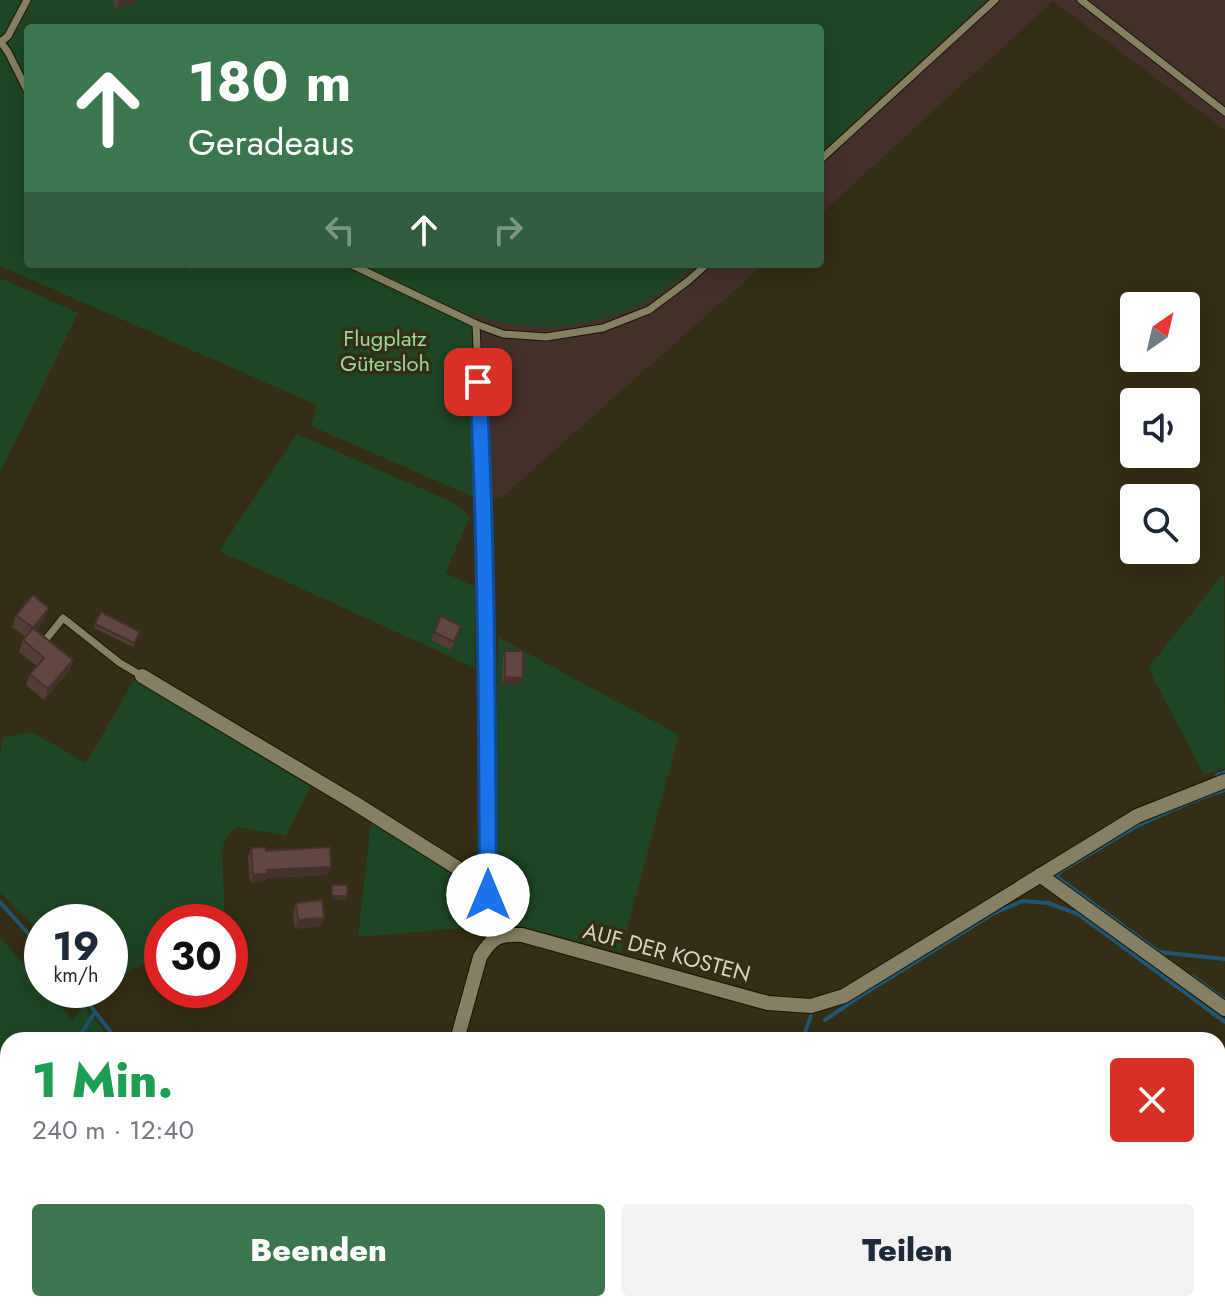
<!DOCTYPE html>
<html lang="de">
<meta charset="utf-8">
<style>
body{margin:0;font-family:Jost,sans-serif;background:#f2f2f3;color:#1f2937;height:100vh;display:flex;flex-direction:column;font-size:30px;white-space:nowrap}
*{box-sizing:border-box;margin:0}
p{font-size:26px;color:#747a83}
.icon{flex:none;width:44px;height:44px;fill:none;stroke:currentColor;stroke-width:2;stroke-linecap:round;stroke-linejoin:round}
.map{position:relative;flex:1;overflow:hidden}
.sheet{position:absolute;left:0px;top:1032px;width:1226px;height:280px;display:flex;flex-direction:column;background:#fff;border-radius:24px 24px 0 0;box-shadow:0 4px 20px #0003}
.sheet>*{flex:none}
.guide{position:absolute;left:24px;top:24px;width:800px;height:244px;border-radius:8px;box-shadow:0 4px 20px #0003;background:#3c764e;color:#fff;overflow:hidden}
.needle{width:52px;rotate:34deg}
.controls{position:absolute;left:1120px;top:292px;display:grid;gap:16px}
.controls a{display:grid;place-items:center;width:80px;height:80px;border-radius:8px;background:#fff;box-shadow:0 4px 20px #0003;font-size:40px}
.speed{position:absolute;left:24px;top:904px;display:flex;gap:16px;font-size:40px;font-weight:700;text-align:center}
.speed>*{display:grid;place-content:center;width:104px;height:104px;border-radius:50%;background:#fff;box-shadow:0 4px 20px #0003;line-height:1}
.speed small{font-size:20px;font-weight:400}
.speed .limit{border:12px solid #d22;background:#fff;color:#111}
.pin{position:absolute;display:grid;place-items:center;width:68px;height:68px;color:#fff;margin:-34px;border-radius:16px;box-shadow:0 4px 12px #0006}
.me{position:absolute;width:88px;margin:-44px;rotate:0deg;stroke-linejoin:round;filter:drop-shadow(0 0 6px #0008)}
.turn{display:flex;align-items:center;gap:28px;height:168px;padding:0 32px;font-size:36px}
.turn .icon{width:104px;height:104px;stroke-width:2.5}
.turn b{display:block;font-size:56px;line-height:68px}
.lanes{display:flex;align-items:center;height:76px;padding:0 32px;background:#0003;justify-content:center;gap:40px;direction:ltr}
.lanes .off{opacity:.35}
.round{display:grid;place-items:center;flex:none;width:84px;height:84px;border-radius:8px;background:#f2f2f3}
.summary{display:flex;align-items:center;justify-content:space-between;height:136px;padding:0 32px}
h1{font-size:48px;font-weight:800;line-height:60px;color:#1e9e55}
.action{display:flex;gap:16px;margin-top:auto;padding:16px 32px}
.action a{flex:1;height:92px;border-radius:8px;background:#3c764e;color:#fff;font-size:32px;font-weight:800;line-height:92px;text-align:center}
.action a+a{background:#f2f2f3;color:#1f2937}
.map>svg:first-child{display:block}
.commercial{fill:#43302b}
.green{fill:#1f4624}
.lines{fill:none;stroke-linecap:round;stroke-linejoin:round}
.stream{stroke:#205574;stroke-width:4}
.lane-casing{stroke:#1a1600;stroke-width:9}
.street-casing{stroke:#1a1600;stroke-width:16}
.lane{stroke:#858064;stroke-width:7}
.street{stroke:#858064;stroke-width:14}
.wall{fill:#543c38}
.shaded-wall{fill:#45312e}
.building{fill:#624641;stroke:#45312e;stroke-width:2}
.route-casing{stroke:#114b97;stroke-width:20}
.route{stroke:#1a73e8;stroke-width:14}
.labels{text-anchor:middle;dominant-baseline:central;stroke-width:7;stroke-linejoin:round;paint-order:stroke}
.park-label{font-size:22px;fill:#97d89d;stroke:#332e15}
.street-label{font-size:22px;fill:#d5d3c4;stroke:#332e15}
</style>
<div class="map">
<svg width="1225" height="1312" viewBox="0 0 1225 1312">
<rect width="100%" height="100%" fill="#332e15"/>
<!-- commercial -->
<polygon class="commercial" points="0,0 1225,0 1225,130 1053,1 820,215 820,28 28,28 28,264 764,264 501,498 484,496 315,426 320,406 0,262"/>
<!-- green -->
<g class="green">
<path d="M0,0h987l-167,153v-125h-792v236h667c-16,15 -35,31 -55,41 -51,25 -115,29 -168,9l6,185 -167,-73 6,-21 -317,-139z"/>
<polygon points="0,278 78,313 0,473"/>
<polygon points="297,434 454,503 470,517 445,573 476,587 475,668 219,551"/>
<polygon points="1224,573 1225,768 1204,775 1148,668"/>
<polygon points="498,637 679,735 621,952 499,921 495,876"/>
<polygon points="135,679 311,787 286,836 238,827 227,836 222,849 225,922 162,922 162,956 149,960 110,984 110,922 42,922 42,935 0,892 0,757 3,737 32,732 86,763"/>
<polygon points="371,822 453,872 474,894 482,916 477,927 358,937"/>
<polygon points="0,937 42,985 42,990 47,990 73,1020 83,1005 112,1040 8,1040 8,1168 0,1181"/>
</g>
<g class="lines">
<!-- stream -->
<g class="stream">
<polyline points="1217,775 1225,772"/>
<polyline points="1225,790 1193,801 1137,826 1061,871 1056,876 1159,952 1225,959"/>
<polyline points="0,902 42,949"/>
<polyline points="1192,976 1225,1000"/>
<polyline points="78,990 117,1040"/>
<polyline points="825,1020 859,997 994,913 1023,901 1048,903 1078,914 1225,1022"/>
<polyline points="77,1040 95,1012"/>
<polyline points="802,1040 811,1016"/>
<polyline points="0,1162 8,1149"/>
<polyline points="1218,1231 1225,1224"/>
<polyline points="727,1304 755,1312"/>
<polyline points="955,1312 958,1304"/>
<polyline points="1141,1312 1148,1304"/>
</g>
<defs>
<g id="lane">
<polyline points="1081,0 1225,112"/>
<polyline points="0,41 8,52 28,92"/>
<polyline points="1,42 8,36 27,0"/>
<polyline points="820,160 995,0"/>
<polyline points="350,264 476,324 503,334 546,337 603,328 649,310 688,281 707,264"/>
<polyline points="476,324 484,514"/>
<polyline points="43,643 63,618 120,663 142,676"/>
</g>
<g id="street">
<polyline points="484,514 488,895 489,921 496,937"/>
<polyline points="142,676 353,802 456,867 481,893 488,895"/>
<polyline points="1040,875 1225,1009"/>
<path d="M457,1040l23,-83c12,-20 19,-23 42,-22l246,68 43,3 33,-10 293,-180 88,-35"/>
<polyline points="406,1304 406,1312"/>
</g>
</defs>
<!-- lane casing -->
<use href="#lane" class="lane-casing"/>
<!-- street casing -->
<use href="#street" class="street-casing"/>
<!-- lane -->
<use href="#lane" class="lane"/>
<!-- street -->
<use href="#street" class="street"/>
</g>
<!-- wall -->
<g class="wall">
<polygon points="113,0 137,0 135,5 116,9"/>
<polygon points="179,264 195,264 192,270"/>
<polygon points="101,612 140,632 133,647 94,628"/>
<polygon points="16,615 45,619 36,630 73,660 69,671 44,700 26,685 30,674 37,666 19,652 23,640 26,637 12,627"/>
<polygon points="434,632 458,634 451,650 431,640"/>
<polygon points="505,651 523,678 520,685 502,684 503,658"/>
<polygon points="251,848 266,851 328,875 266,878 264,882 250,883 248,856"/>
<polygon points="296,903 324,918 321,926 295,929 293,912"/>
</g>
<!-- shaded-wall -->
<g class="shaded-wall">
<polygon points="119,0 137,0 135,5 116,9"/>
<polygon points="49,608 45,619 29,639 33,628"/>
<polygon points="73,660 69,671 44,700 48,689"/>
<polygon points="505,677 523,678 520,685 502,684"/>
<polygon points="331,867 328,875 266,878 264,882 250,883 253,875 267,870"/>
<polygon points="332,896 347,896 346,900 331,900"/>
<polygon points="324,918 321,926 295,929 298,920"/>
<polygon points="1225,1207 1225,1214 1218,1218 1218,1211"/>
</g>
<!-- building -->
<g class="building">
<polygon points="1178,491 1190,499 1186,504 1186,498 1173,498"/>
<polygon points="1186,504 1196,511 1186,526"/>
<polygon points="33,595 49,608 33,628 73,660 48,689 30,674 44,658 23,640 33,628 16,615"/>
<polygon points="101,612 140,632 134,643 95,624"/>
<polygon points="441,616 461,626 454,642 434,632"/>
<polygon points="505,651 523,651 523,678 505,677"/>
<polygon points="265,847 266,851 330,847 331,867 267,870 267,874 253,875 251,848"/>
<rect x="332" y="885" width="15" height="11"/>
<polygon points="322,900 324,918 298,920 296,903"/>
<polygon points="1219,1168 1225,1173 1225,1207 1218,1211"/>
</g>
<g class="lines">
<defs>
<path id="route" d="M478,382c9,171 9,341 10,513"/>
</defs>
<!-- route casing -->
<use href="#route" class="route-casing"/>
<!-- route -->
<use href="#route" class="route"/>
</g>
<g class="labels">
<!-- park labels -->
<g class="park-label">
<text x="385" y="338">Flugplatz<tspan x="385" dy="25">Gütersloh</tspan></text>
</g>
<!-- street labels -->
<g class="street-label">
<text transform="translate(667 952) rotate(15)">AUF DER KOSTEN</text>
</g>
</g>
</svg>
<div class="controls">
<a><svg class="needle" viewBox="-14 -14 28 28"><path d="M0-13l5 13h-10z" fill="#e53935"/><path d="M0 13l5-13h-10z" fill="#747a83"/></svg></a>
<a><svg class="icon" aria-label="sound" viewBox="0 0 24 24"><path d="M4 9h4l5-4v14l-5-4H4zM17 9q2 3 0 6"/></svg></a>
<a><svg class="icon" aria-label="search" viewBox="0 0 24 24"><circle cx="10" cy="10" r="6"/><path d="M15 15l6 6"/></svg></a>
</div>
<div class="speed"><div>19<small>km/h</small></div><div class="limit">30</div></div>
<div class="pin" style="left:478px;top:382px;background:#d93025"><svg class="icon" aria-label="arrive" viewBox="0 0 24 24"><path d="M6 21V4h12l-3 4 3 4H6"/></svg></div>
<svg class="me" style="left:488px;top:895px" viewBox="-20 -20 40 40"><circle r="19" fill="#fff"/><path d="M0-13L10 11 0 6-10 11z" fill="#1a73e8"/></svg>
<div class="guide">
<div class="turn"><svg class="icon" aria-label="ahead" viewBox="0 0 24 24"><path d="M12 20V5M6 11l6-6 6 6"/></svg><div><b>180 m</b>Geradeaus</div></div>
<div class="lanes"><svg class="icon off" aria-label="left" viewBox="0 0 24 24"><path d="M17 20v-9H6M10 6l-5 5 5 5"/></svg><svg class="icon" aria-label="ahead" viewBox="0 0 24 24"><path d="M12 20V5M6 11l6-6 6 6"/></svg><svg class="icon off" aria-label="right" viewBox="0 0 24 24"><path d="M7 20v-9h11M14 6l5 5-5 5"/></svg></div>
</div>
<section class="sheet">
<div class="summary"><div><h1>1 Min.</h1><p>240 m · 12:40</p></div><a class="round" style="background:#d93025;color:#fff"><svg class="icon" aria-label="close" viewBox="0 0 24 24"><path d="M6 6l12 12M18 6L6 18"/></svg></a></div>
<div class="action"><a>Beenden</a><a>Teilen</a></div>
</section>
</div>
